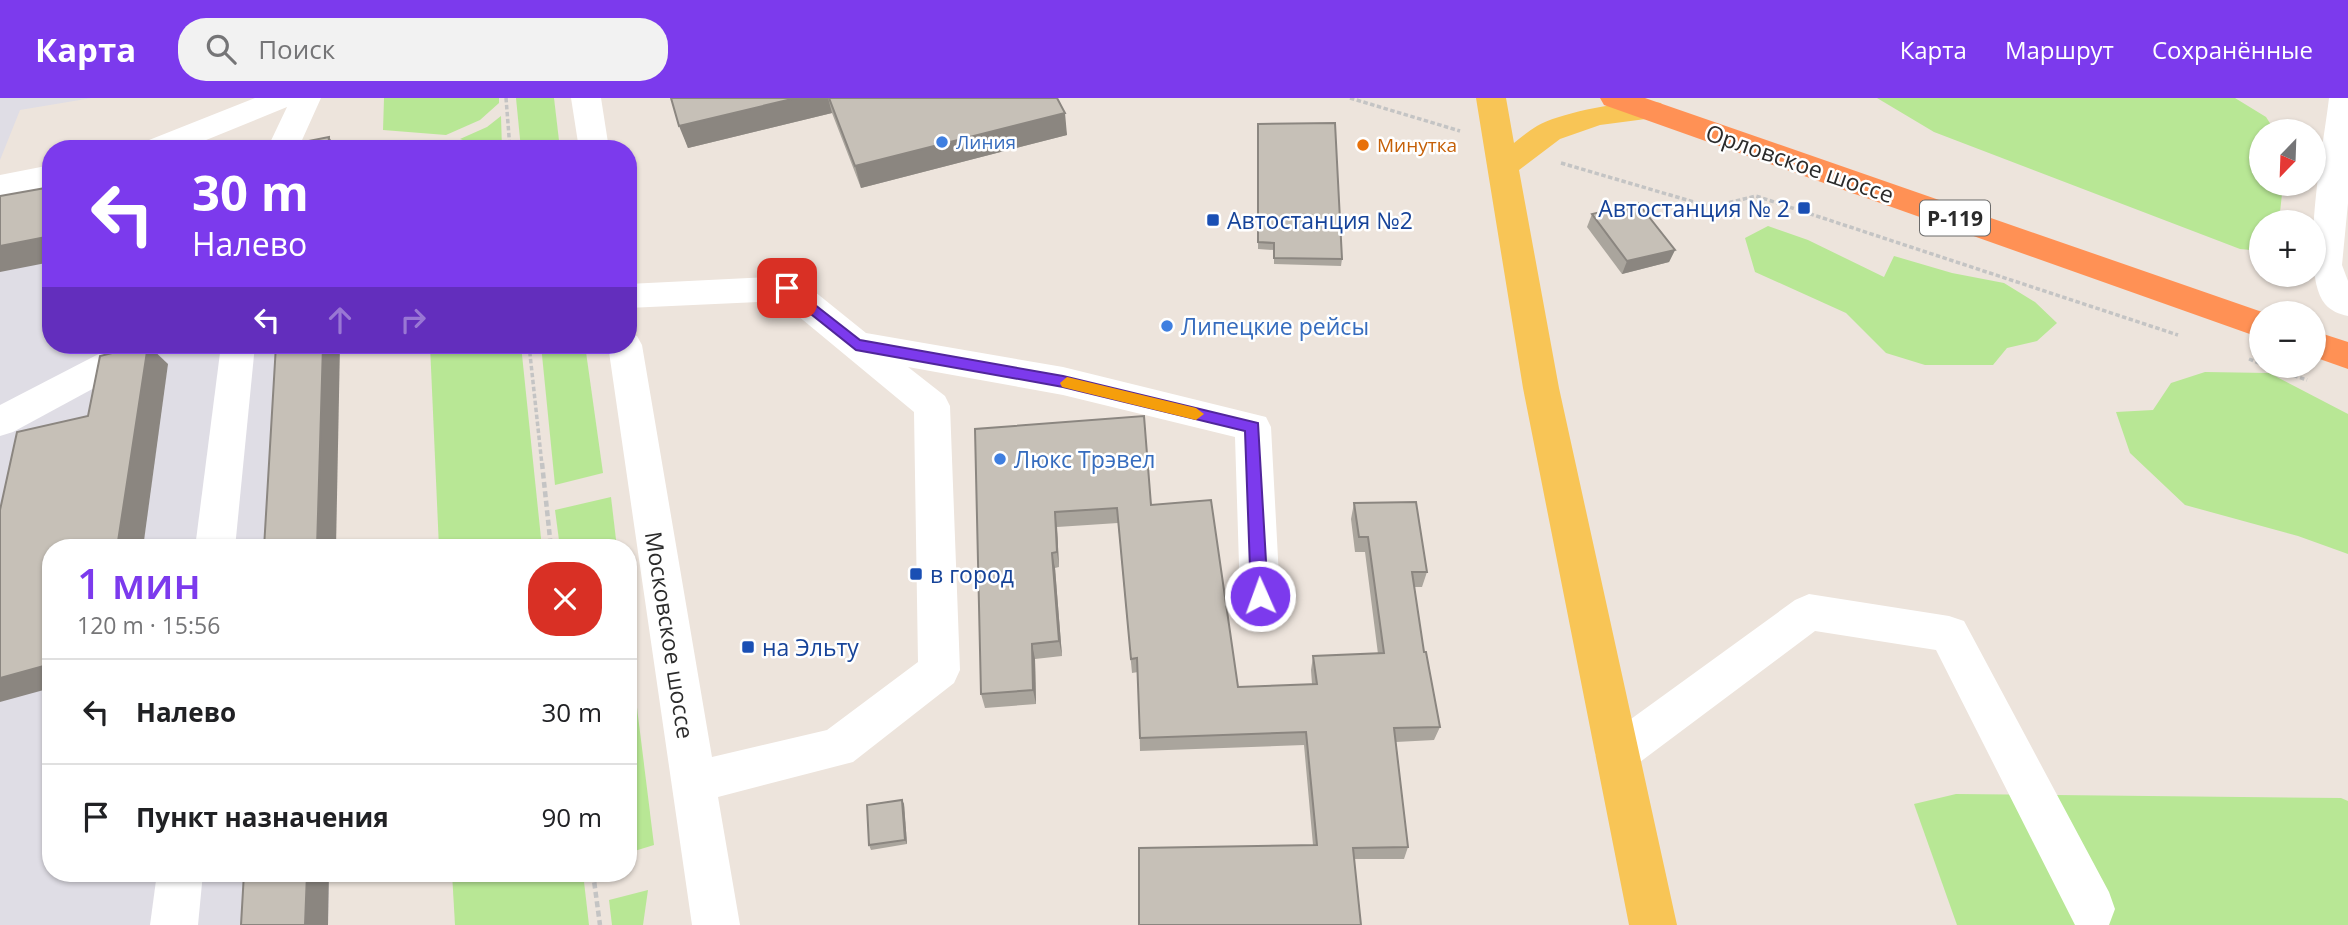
<!DOCTYPE html>
<html lang="ru">
<meta charset="utf-8">
<style>
body{margin:0;font-family:"Open Sans",sans-serif;background:#f2f2f2;color:#202124;height:100vh;display:flex;flex-direction:column;font-size:26px;white-space:nowrap}
*{box-sizing:border-box;margin:0}
p{font-size:23px;color:#757577}
.icon{flex:none;width:38px;height:38px;fill:none;stroke:currentColor;stroke-width:2;stroke-linecap:round;stroke-linejoin:round}
.map{position:relative;flex:1;overflow:hidden}
.side{position:absolute;left:42px;top:441px;width:595px;height:343px;display:flex;flex-direction:column;background:#fff;border-radius:28px;box-shadow:0 2px 5px #0004}
.side>*{flex:none}
.guide{position:absolute;left:42px;top:42px;width:595px;height:214px;border-radius:28px;box-shadow:0 2px 5px #0004;background:#7c3aed;color:#fff;overflow:hidden}
.needle{width:46px;rotate:203deg}
.fabs{position:absolute;left:2249px;top:21px;display:grid;gap:14px}
.fabs a{display:grid;place-items:center;width:77px;height:77px;border-radius:50%;background:#fff;box-shadow:0 2px 5px #0004;font-size:35px}
.pin{position:absolute;display:grid;place-items:center;width:60px;height:60px;color:#fff;margin:-30px;border-radius:14px;box-shadow:0 4px 10px #0006}
.me{position:absolute;width:77px;margin:-38px;rotate:358deg;stroke-linejoin:round;filter:drop-shadow(0 0 5px #0008)}
.turn{display:flex;align-items:center;gap:24px;height:147px;padding:0 35px;font-size:32px}
.turn .icon{width:91px;height:91px;stroke-width:2.5}
.turn b{display:block;font-size:49px;line-height:60px}
.lanes{display:flex;align-items:center;height:66px;padding:0 35px;background:#0003;justify-content:center;gap:35px;direction:ltr}
.lanes .off{opacity:.35}
.round{display:grid;place-items:center;flex:none;width:74px;height:74px;border-radius:28px;background:#f2f2f2}
.head{display:flex;align-items:center;justify-content:space-between;height:119px;padding:0 35px}
h1{font-size:42px;font-weight:600;line-height:52px;color:#7c3aed}
ul{padding:0;list-style:none}
li{display:flex;align-items:center;gap:21px;height:105px;padding:0 35px;border-top:2px solid #e0e0e0}
li div{flex:1}
li b{display:block;font-size:26px}
li em{font-style:normal}
header{display:flex;align-items:center;gap:42px;box-sizing:border-box;height:98px;padding:0 35px;background:#7c3aed;color:#fff}
header strong{font-size:33px}
nav{display:flex;gap:38px;margin-inline-start:auto;font-size:24px}
.search{width:490px;height:63px;background:#f2f2f2;display:flex;align-items:center;gap:18px;box-sizing:border-box;padding:0 24px;border-radius:28px;color:#757577;font-size:26px}
.map>svg:first-child{display:block}
.industrial{fill:#dfdde5}
.green{fill:#b8e795}
.lines{fill:none;stroke-linecap:round;stroke-linejoin:round}
.path-far1{stroke:#c4c4c4;stroke-width:3.5;stroke-dasharray:4.5 2.5;stroke-linecap:butt}
.path{stroke:#c4c4c4;stroke-width:4.5;stroke-dasharray:6 3.5;stroke-linecap:butt}
.minor{fill:#fff;fill-rule:evenodd}
.major{fill:#f8c556;fill-rule:evenodd}
.highway{fill:#ff9155;fill-rule:evenodd}
.wall{fill:#aaa59d}
.shaded-wall{fill:#8b8680}
.building{fill:#c6c0b7;stroke:#8b8680;stroke-width:2}
.route{fill:#7c3aed;stroke:#51269a;stroke-width:2}
.slow{fill:#f59e0b}
.shop-dot{fill:#3f7fe0;stroke:#fff;stroke-width:2.5}
.food-dot{fill:#e8710a;stroke:#fff;stroke-width:2.5}
.transit-dot{fill:#1a4fb4;stroke:#fff;stroke-width:2.5}
.labels{text-anchor:middle;dominant-baseline:central;stroke-width:5;stroke-linejoin:round;paint-order:stroke}
.far-shop-label{font-size:19px;fill:#366cbe;stroke:#fff;text-anchor:start}
.far-food-label{font-size:19px;fill:#c56008;stroke:#fff;text-anchor:start}
.shield{fill:#fff;stroke:#6b6b6b;stroke-width:2}
.shield-label{font-size:21px;font-weight:bold;fill:#2b2b2b}
.street-label{font-size:23px;fill:#2b2b2b;stroke:#fff}
.transit-label{font-size:23px;fill:#164399;stroke:#fff;text-anchor:start}
.shop-label{font-size:23px;fill:#366cbe;stroke:#fff;text-anchor:start}
</style>
<header>
<strong>Карта</strong>
<div class="search"><svg class="icon" aria-label="search" viewBox="0 0 24 24"><circle cx="10" cy="10" r="6"/><path d="M15 15l6 6"/></svg>Поиск</div>
<nav><a>Карта</a><a>Маршрут</a><a>Сохранённые</a></nav>
</header>
<div class="map">
<svg width="2348" height="827" viewBox="0 0 2348 827">
<rect width="100%" height="100%" fill="#ede4dc"/>
<!-- industrial -->
<g class="industrial">
<polygon points="0,0 92,0 20,12 0,62"/>
<polygon points="51,114 51,247 339,247 335,450 51,450 51,775 329,775 328,827 0,827 0,123"/>
</g>
<!-- green -->
<g class="green">
<polygon points="384,0 499,0 499,5 480,22 446,37 383,32"/>
<polygon points="516,0 554,0 560,51 521,51"/>
<polygon points="1877,0 2235,0 2266,19 2275,33 2261,33 2261,86 2283,86 2279,124 2261,124 2261,153 2240,151 1934,34"/>
<polygon points="501,18 502,51 488,51 460,41 487,29"/>
<polygon points="1768,128 1808,142 1884,179 1894,158 1952,175 2004,185 2035,204 2057,225 2037,243 2007,250 1993,267 1925,267 1886,255 1846,215 1755,174 1745,140"/>
<polygon points="430,247 521,247 542,450 439,450"/>
<polygon points="541,247 585,247 603,375 555,387"/>
<polygon points="2205,274 2269,275 2348,316 2348,456 2298,438 2185,407 2130,355 2116,314 2153,312 2171,285"/>
<polygon points="611,399 617,450 560,450 555,412"/>
<polygon points="628,537 654,747 628,755"/>
<polygon points="1956,696 2341,700 2348,703 2348,827 1957,827 1914,706"/>
<polygon points="452,775 583,775 589,827 455,827"/>
<polygon points="648,792 643,827 612,827 609,802"/>
</g>
<g class="lines">
<!-- path-far1 -->
<g class="path-far1">
<polyline points="506,0 510,51"/>
<polyline points="1350,0 1460,33"/>
<polyline points="1561,65 1711,109 1756,98 2178,237"/>
<polyline points="529,247 542,367"/>
<polyline points="2249,261 2261,266"/>
<polyline points="2267,268 2307,282"/>
</g>
<!-- path -->
<g class="path">
<polyline points="542,365 551,450"/>
<polyline points="593,775 600,827"/>
</g>
<!-- minor -->
<g class="minor">
<polygon points="255,0 321,0 298,51 267,51 287,9 184,51 140,51 144,44"/>
<polygon points="571,0 601,0 609,51 579,51"/>
<path d="M2329,0h19v105l-6,62 6,16v35c-9,-2 -17,-5 -23,-12 -27,-32 -1,-161 4,-206z"/>
<polygon points="51,67 51,88 0,99 0,77"/>
<polygon points="787,178 799,181 866,235 1063,269 1266,319 1271,329 1280,498 1274,510 1260,515 1246,510 1240,498 1235,339 1063,297 908,269 945,298 950,308 960,572 954,585 853,664 718,699 740,827 692,827 608,247 628,247 628,235 637,238 642,247 712,659 827,632 918,564 914,314 780,203 628,210 628,186"/>
<polygon points="116,247 162,247 157,256 13,334 0,338 0,307"/>
<polygon points="221,247 255,247 235,450 195,450"/>
<polygon points="1809,496 1949,518 1964,523 2109,794 2115,811 2109,827 2075,827 1936,552 1815,533 1632,670 1617,676 1602,670 1595,656 1602,642 1795,502"/>
<polygon points="157,775 203,775 198,827 150,827"/>
</g>
<!-- major -->
<path class="major" d="M1476,0h30l8,45c7,-6 15,-12 23,-17 24,-14 96,-28 124,-23l4,7 -4,7 -61,8 -40,14 -41,31 40,218 118,537h-48l-106,-537z"/>
<!-- highway -->
<g class="highway">
<polygon points="1600,0 1645,0 2265,215 2261,215 2261,240 1604,7"/>
<polygon points="2314,233 2348,244 2348,271 2314,259"/>
</g>
</g>
<!-- wall -->
<g class="wall">
<polygon points="671,0 1057,0 1067,37 861,90 832,15 688,50"/>
<polygon points="1258,33 1342,161 1341,168 1274,166 1274,152 1258,151"/>
<polygon points="1592,116 1675,152 1669,164 1622,176 1587,129"/>
<polygon points="975,331 1151,407 1238,589 1312,586 1311,572 1313,558 1378,556 1365,454 1355,454 1351,421 1354,405 1427,474 1422,489 1414,489 1424,554 1440,629 1434,642 1396,644 1408,749 1404,761 1354,761 1313,747 1304,647 1140,653 1138,574 1132,575 1118,425 1057,429 1059,469 1055,470 1062,558 1035,561 1036,606 985,610 981,596"/>
<polygon points="902,702 904,706 907,746 871,752 869,747"/>
</g>
<!-- shaded-wall -->
<g class="shaded-wall">
<polygon points="796,0 828,0 832,15 688,50 679,28"/>
<polygon points="1065,15 1067,37 861,90 855,68"/>
<polygon points="329,39 337,51 328,51"/>
<polygon points="51,138 51,164 0,174 0,148"/>
<polygon points="1675,152 1669,164 1622,176 1627,163"/>
<polygon points="148,247 168,266 143,450 117,450"/>
<polygon points="323,247 340,247 336,450 317,450"/>
<polygon points="1055,414 1057,429 1059,469 1057,454"/>
<polygon points="1052,455 1055,470 1062,558 1059,543"/>
<polygon points="1032,546 1035,561 1036,606 1033,592"/>
<polygon points="51,566 51,590 0,604 0,580"/>
<polygon points="902,702 904,706 907,746 905,742"/>
<polygon points="307,775 329,775 328,827 305,827"/>
</g>
<!-- building -->
<g class="building">
<polygon points="671,0 796,0 679,28"/>
<polygon points="829,0 1057,0 1065,15 855,68"/>
<polygon points="1335,25 1342,161 1274,160 1274,145 1258,144 1258,26"/>
<polygon points="329,39 328,51 288,51 288,47"/>
<polygon points="51,89 51,138 0,148 0,98"/>
<polygon points="1638,105 1675,152 1627,163 1592,116"/>
<polygon points="144,247 148,247 117,450 51,450 51,566 0,580 0,412 17,334 88,318 100,258"/>
<polygon points="276,247 323,247 317,450 264,450"/>
<polygon points="1144,318 1151,407 1211,402 1238,589 1317,586 1313,558 1384,555 1368,439 1359,439 1354,405 1416,404 1427,474 1412,474 1424,554 1426,554 1440,629 1394,630 1408,749 1353,750 1361,827 1139,827 1139,750 1317,747 1306,634 1140,640 1137,560 1131,561 1117,410 1055,414 1057,454 1052,455 1059,543 1032,546 1033,592 981,596 975,331"/>
<polygon points="902,702 905,742 869,747 867,707"/>
<polygon points="244,775 307,775 305,827 241,827"/>
</g>
<!-- route -->
<polygon class="route" points="787,185 860,242 1063,278 1258,325 1268,498 1266,503 1254,503 1251,498 1245,333 1063,289 856,252 782,193 780,190"/>
<!-- slow -->
<polygon class="slow" points="1067,279 1196,310 1204,316 1196,322 1062,289 1060,285"/>
<!-- markers -->
<g class="shop-dot">
<circle cx="942" cy="44" r="7"/>
<circle cx="1167" cy="228" r="7"/>
<circle cx="1000" cy="361" r="7"/>
</g>
<circle class="food-dot" cx="1363" cy="47" r="7"/>
<g class="transit-dot">
<rect x="1797" y="103" width="14" height="14" rx="3.5"/>
<rect x="1206" y="115" width="14" height="14" rx="3.5"/>
<rect x="909" y="469" width="14" height="14" rx="3.5"/>
<rect x="741" y="542" width="14" height="14" rx="3.5"/>
</g>
<g class="labels">
<!-- far-shop labels -->
<g class="far-shop-label">
<text x="956" y="44">Линия</text>
</g>
<!-- far-food labels -->
<g class="far-food-label">
<text x="1377" y="47">Минутка</text>
</g>
<!-- shield labels -->
<rect class="shield" x="1920" y="102.5" width="70" height="35" rx="5"/>
<g class="shield-label">
<text x="1955" y="120">Р-119</text>
</g>
<!-- street labels -->
<g class="street-label">
<text transform="translate(1800 65) rotate(19)">Орловское шоссе</text>
<text transform="translate(670 537) rotate(81)">Московское шоссе</text>
</g>
<!-- transit labels -->
<g class="transit-label">
<text x="1790" y="110" text-anchor="end">Автостанция № 2</text>
<text x="1227" y="122">Автостанция №2</text>
<text x="930" y="476">в город</text>
<text x="762" y="549">на Эльту</text>
</g>
<!-- shop labels -->
<g class="shop-label">
<text x="1181" y="228">Липецкие рейсы</text>
<text x="1014" y="361">Люкс Трэвел</text>
</g>
</g>
</svg>
<div class="fabs">
<a><svg class="needle" viewBox="-14 -14 28 28"><path d="M0-13l5 13h-10z" fill="#e53935"/><path d="M0 13l5-13h-10z" fill="#757577"/></svg></a>
<a>+</a>
<a>−</a>
</div>
<div class="pin" style="left:787px;top:190px;background:#d93025"><svg class="icon" aria-label="arrive" viewBox="0 0 24 24"><path d="M6 21V4h12l-3 4 3 4H6"/></svg></div>
<svg class="me" style="left:1260px;top:498px" viewBox="-20 -20 40 40"><circle r="17" fill="#7c3aed" stroke="#fff" stroke-width="3"/><path d="M0-11L8 9 0 5-8 9z" fill="#fff"/></svg>
<div class="guide">
<div class="turn"><svg class="icon" aria-label="left" viewBox="0 0 24 24"><path d="M17 20v-9H6M10 6l-5 5 5 5"/></svg><div><b>30 m</b>Налево</div></div>
<div class="lanes"><svg class="icon" aria-label="left" viewBox="0 0 24 24"><path d="M17 20v-9H6M10 6l-5 5 5 5"/></svg><svg class="icon off" aria-label="ahead" viewBox="0 0 24 24"><path d="M12 20V5M6 11l6-6 6 6"/></svg><svg class="icon off" aria-label="right" viewBox="0 0 24 24"><path d="M7 20v-9h11M14 6l5 5-5 5"/></svg></div>
</div>
<section class="side">
<div class="head"><div><h1>1 мин</h1><p>120 m · 15:56</p></div><a class="round" style="background:#d93025;color:#fff"><svg class="icon" aria-label="close" viewBox="0 0 24 24"><path d="M6 6l12 12M18 6L6 18"/></svg></a></div>
<ul>
<li><svg class="icon" aria-label="left" viewBox="0 0 24 24"><path d="M17 20v-9H6M10 6l-5 5 5 5"/></svg><div><b>Налево</b></div><em>30 m</em></li>
<li><svg class="icon" aria-label="arrive" viewBox="0 0 24 24"><path d="M6 21V4h12l-3 4 3 4H6"/></svg><div><b>Пункт назначения</b></div><em>90 m</em></li>
</ul>
</section>
</div>
